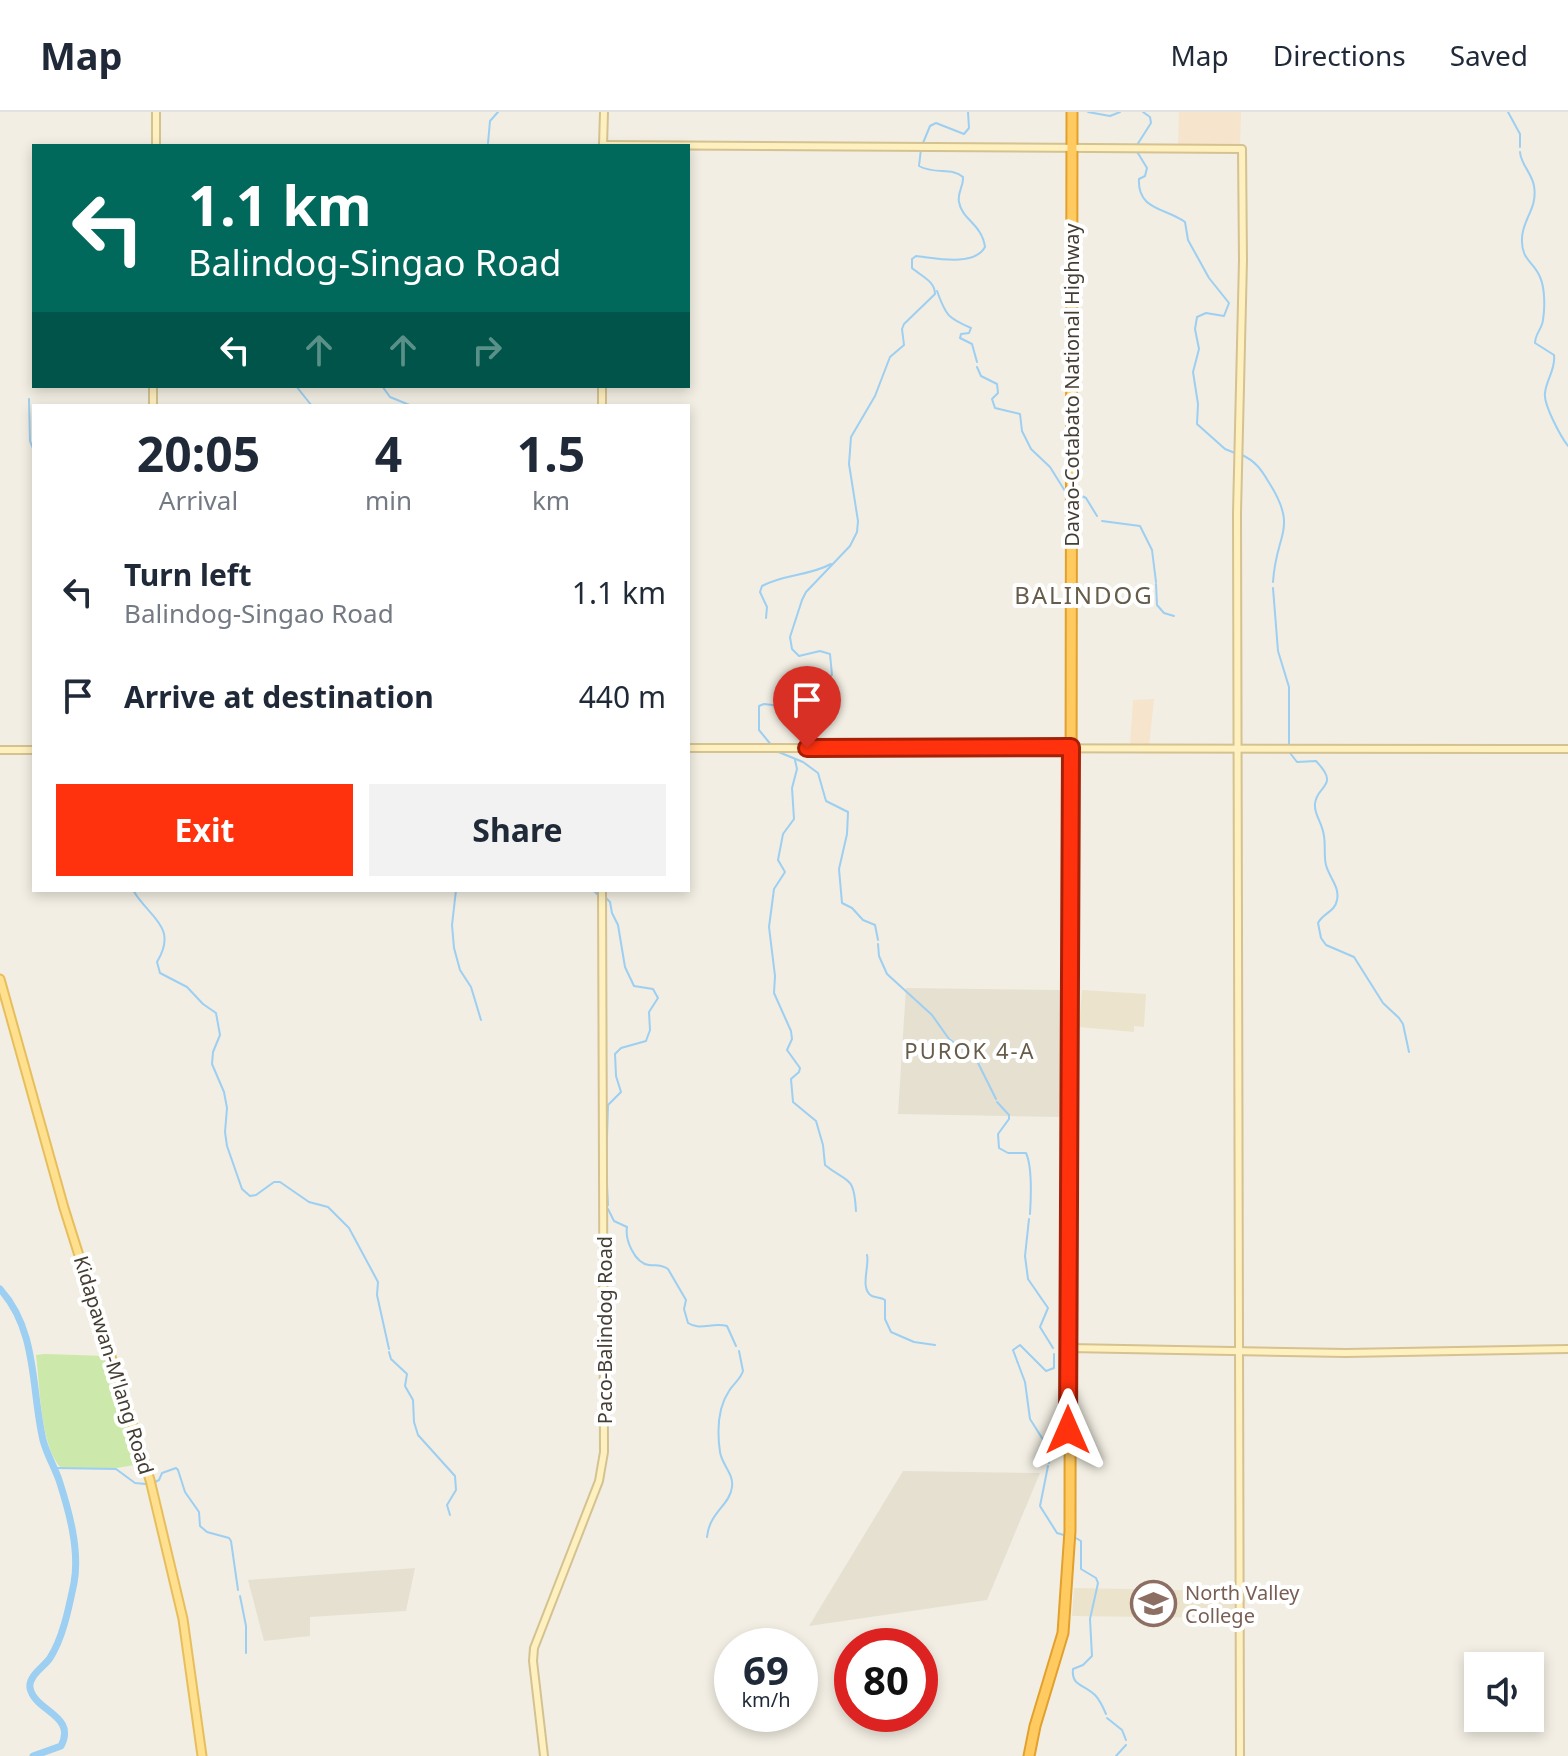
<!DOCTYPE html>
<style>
body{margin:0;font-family:"Noto Sans",sans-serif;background:#f2f2f3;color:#1f2937;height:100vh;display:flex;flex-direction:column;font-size:30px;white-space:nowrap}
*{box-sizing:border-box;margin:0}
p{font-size:26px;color:#747a83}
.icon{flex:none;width:44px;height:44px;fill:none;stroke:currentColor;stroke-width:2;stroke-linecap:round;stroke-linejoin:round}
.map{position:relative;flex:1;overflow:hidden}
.drawer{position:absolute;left:32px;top:292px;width:658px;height:488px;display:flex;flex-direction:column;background:#fff;border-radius:0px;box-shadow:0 4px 12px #0003}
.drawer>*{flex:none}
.top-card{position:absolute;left:32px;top:32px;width:658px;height:244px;border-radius:0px;box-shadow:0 4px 12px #0003;background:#00695c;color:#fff;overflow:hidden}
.tools{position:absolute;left:1464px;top:1540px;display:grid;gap:16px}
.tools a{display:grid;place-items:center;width:80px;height:80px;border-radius:0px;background:#fff;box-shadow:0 4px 12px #0003;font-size:40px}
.speed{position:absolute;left:714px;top:1516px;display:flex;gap:16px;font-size:40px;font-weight:700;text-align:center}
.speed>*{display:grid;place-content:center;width:104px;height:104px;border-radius:50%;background:#fff;box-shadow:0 4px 12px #0003;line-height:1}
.speed small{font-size:20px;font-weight:400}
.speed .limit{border:12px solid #d22;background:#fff;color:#111}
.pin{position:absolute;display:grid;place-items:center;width:68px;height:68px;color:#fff;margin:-82px -34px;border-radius:50% 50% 50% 0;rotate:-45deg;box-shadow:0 0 8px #0007}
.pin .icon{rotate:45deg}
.me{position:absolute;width:88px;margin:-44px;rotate:0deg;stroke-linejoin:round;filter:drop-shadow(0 0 6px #0008)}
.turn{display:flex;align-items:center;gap:28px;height:168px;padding:0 24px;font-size:36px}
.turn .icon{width:104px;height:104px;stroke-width:2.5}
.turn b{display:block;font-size:56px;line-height:68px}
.lanes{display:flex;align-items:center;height:76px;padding:0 24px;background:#0003;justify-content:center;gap:40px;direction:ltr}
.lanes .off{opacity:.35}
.eta{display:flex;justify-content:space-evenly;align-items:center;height:136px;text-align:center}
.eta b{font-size:48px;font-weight:700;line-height:56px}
.button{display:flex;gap:16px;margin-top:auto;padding:16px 24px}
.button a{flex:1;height:92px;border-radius:0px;background:#ff320d;color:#fff;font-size:32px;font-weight:700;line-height:92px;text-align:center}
.button a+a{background:#f2f2f3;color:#1f2937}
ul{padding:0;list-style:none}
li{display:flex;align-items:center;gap:24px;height:104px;padding:0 24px}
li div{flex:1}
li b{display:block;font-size:30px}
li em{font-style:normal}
header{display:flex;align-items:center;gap:48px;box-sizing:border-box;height:112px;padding:0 40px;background:#fff;border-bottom:2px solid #e0e1e3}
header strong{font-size:38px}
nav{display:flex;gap:44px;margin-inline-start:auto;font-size:28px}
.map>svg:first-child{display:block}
.residential{fill:#e6e0d1}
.commercial{fill:#f6e4cd}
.education{fill:#ece3cc}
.green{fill:#cce8aa}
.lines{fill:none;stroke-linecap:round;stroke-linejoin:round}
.stream{stroke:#9ccff2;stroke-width:2}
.river{stroke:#9ccff2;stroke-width:7}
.secondary-casing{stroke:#d4c291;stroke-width:10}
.primary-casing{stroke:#e7be5c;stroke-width:11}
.highway-casing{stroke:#e2a02d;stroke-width:13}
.secondary{stroke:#fff0c0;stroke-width:6}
.primary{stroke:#ffe08f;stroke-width:7}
.highway{stroke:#ffcb61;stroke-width:9}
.route-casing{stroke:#a62008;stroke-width:20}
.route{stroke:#ff320d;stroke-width:14}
.labels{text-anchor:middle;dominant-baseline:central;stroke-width:8;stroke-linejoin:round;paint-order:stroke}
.street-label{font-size:20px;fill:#443d33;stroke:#fff}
.education-label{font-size:20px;fill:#785e54;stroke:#fff;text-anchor:start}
.neighbourhood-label{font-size:22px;letter-spacing:2px;fill:#675c4a;stroke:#fff}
.quarter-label{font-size:24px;letter-spacing:2px;fill:#675c4a;stroke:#fff}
</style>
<header>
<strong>Map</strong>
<nav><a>Map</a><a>Directions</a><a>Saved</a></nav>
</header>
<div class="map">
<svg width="1568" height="1644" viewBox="0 0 1568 1644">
<rect width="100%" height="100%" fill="#f2eee3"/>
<!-- residential -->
<g class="residential">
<polygon points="906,876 1060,878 1062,1005 898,1002"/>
<polygon points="903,1359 1040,1361 987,1488 809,1514"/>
<polygon points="415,1456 406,1499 310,1505 310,1524 264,1529 248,1468"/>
</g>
<!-- commercial -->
<g class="commercial">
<polygon points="1179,0 1241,0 1240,34 1178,33"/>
<polygon points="1154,587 1149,635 1130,635 1133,588"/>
</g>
<!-- education -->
<g class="education">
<polygon points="1082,878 1146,882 1144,915 1134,914 1134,920 1079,915"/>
<polygon points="1074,1476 1234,1479 1234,1506 1072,1504"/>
</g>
<!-- green -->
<path class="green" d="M45,1242l61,2 34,108 -23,4h-56c-21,-22 -21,-83 -25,-113z"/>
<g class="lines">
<!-- stream -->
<g class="stream">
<polyline points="1088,0 1110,4 1120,0"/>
<polyline points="1508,0 1520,22 1520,35"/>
<polyline points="488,31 490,9 498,0"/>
<polyline points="923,31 930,14 936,11 964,22 969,16 968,0"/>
<polyline points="1137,33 1151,11 1150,5 1143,0"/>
<path d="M1136,38l11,18 -2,8 -6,3c-2,31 27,29 46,43l3,18 21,38 20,25 -5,13 -18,-3 -9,4 -2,12 4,20 -6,23 5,32 -1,20 28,25 10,4"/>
<path d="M1520,40c1,13 12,21 14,34 4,23 -12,33 -12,53 -1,21 12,23 18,38 5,11 5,31 3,43 -1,9 -8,14 -8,23l19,12c2,14 -8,25 -9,38 -2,11 16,44 23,53"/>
<path d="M937,179c9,25 11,27 34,37l-2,5 -8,1 -1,4 12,6 5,18"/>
<polyline points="977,255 981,264 997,272 998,281 992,287 995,296 1020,302 1022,319 1031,337 1050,355 1065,379"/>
<polyline points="296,274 312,294"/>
<polyline points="382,274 390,285 412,294"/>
<polyline points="29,287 30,329 34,339"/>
<path d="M1242,343c13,6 19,14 26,26 31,48 8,51 5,101"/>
<polyline points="1076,381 1086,386 1097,404"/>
<polyline points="1102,409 1140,414 1152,438 1156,470"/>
<polyline points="1156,472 1157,493 1164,501 1174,504"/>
<polyline points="1273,476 1278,539 1289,575 1289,634"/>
<path d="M766,506l1,-11 -7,-15 2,-6c22,-12 47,-10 69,-22"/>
<path d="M772,634l-13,-16v-24l5,-2 25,3 19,-16 24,-16 -2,-21 -10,-3 -21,5 -7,-7 -2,-12 12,-37 4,-8 44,-46 7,-14 1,-11 -9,-57 2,-27 24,-41 15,-39 14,-12 -2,-16 2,-5 31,-30c0,-13 -14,-18 -23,-26v-9l4,-3c19,2 58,11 69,-9 -3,-23 -23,-27 -26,-45 -2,-10 5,-16 4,-25 -11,-10 -28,-2 -44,-11l2,-17"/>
<polyline points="776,639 803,650 818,661 826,689 848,700 847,722 839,757 842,791 852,796 863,808 875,813 878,828"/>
<path d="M1290,641l7,9 19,-1c25,26 0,24 -1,43 -1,9 5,16 7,24 5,12 1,25 4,37 3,12 14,22 11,35 -2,12 -14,13 -19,23l3,15 5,7 28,12 29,46 16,15 4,6 6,28"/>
<path d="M795,648l2,9 -5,19 2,31 -11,15 -5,26 7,12 -11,17 -5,38 6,49 -1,17 17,38 1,8 -5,11 13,18 -1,4 -8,7 2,23 23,19 7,24 2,20c23,19 29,9 31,46"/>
<path d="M133,778c15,27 46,36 24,72l3,11 27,14 16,17 13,9 4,22 -7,17 -1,12 12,28 3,16 -2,24 2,14 15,43 8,7 6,-1 18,-13h6l29,20 19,5 21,21 29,54 -1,13 12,54"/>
<polyline points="456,778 452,813 454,836 460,858 471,875 481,908"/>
<polyline points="593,778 599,784"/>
<polyline points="605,785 610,790 612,801 618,813 625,855 634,874 653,877 658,886 649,900 650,918 646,929 621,936 615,942 616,964 621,980 608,993 606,1056 608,1093"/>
<polyline points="878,832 879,844 887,862 932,903 949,927 976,947 996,987"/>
<path d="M997,990l12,13v4l-11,15 1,14 9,5h18c6,13 5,45 4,61"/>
<path d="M608,1097l6,12 13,6c-2,12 7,36 22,38 8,1 11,-1 19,4l18,31 -2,9 4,14c12,8 25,-1 39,3l9,20"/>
<polyline points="1029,1107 1025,1144 1028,1167 1048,1196 1040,1215 1053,1236"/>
<path d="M867,1143c3,10 -8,34 5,41 4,2 9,1 13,4v19l6,13 23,10 21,3"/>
<polyline points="389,1240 391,1247 407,1262 405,1274 413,1288 414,1310 418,1323 455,1364 456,1378 447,1393 450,1403"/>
<polyline points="1049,1351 1049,1337 1030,1307 1025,1270 1013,1238 1020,1233 1046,1259 1054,1256 1054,1242"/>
<polyline points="1048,1354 1040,1394 1057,1421 1067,1424"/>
<polyline points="54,1356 116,1357 135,1371 146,1372"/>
<polyline points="155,1370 159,1368 162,1361 176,1356 178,1358 185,1380 199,1400 200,1414 207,1420 229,1426 231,1429 238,1478"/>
<path d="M707,1425c2,-24 23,-32 25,-50 2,-13 -10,-22 -12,-35 -3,-21 -3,-43 9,-61 5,-8 11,-11 14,-20l-4,-20"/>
<path d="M1074,1425l7,4v28l15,9 2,5 -8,36 2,37 -9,9 -10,4c-2,17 11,15 22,26 5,5 8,12 11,19"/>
<polyline points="240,1484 246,1514 246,1541"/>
<polyline points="1107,1606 1122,1618 1126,1628"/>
<polyline points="1116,1644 1126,1633"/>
</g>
<!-- river -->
<path class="river" d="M0,1177c38,42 31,100 43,151 4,15 11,26 16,40 10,31 21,70 15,103 -5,24 -11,55 -24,75 -6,9 -22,18 -20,30 5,24 47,27 31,58l-28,10"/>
<defs>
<g id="secondary">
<polyline points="603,33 1242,37 1243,148 1237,401 1240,1644"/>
<polyline points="156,34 156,0"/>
<polyline points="603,34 604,0"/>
<polyline points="153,294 153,274"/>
<polyline points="602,294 602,274"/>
<polyline points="688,636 1568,637"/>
<polyline points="0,638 34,638"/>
<polyline points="1069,1236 1346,1241 1568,1237"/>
<polyline points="544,1644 533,1549 534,1536 599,1369 604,1340 602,778"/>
</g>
<polyline id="primary" points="0,867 64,1096 150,1368 183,1507 202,1644"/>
<polyline id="highway" points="1029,1644 1035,1614 1063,1521 1070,1419 1072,0"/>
</defs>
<!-- secondary casing -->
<use href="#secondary" class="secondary-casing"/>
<!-- primary casing -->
<use href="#primary" class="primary-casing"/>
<!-- highway casing -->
<use href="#highway" class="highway-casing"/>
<!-- secondary -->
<use href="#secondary" class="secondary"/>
<!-- primary -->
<use href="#primary" class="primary"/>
<!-- highway -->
<use href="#highway" class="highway"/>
</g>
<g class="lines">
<defs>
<polyline id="route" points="807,636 1071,635 1068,1318"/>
</defs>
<!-- route casing -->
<use href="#route" class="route-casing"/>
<!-- route -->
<use href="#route" class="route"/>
</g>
<!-- icons -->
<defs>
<symbol id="university-ring" viewBox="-11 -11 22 22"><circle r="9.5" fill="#fff" stroke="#8d6e63" stroke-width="1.5"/><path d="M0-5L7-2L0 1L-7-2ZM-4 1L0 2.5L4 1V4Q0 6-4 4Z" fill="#8d6e63"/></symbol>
</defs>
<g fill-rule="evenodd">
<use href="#university-ring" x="1128" y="1466" width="51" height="51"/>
</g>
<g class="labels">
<!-- street labels -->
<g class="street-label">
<text transform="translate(1071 273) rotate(-90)">Davao-Cotabato National Highway</text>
<text transform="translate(604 1218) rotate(-90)">Paco-Balindog Road</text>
<text transform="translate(114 1253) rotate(73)">Kidapawan-M'lang Road</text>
</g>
<!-- education labels -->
<g class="education-label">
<text x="1185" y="1480">North Valley<tspan x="1185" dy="23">College</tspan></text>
</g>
<!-- neighbourhood labels -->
<g class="neighbourhood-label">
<text x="970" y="938">PUROK 4-A</text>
</g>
<!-- quarter labels -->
<g class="quarter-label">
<text x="1084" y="482">BALINDOG</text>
</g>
</g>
</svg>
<div class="tools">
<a><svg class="icon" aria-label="sound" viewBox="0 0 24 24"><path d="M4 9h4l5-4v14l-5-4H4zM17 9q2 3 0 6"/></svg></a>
</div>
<div class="speed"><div>69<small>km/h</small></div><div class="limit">80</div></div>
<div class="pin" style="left:807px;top:636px;background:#d93025"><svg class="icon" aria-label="arrive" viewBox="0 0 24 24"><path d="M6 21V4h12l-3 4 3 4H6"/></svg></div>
<svg class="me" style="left:1068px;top:1318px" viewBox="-20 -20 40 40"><path d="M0-17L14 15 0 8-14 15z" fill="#ff320d" stroke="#fff" stroke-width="4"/></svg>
<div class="top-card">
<div class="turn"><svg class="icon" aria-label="left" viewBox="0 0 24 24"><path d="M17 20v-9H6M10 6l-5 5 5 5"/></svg><div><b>1.1 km</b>Balindog-Singao Road</div></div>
<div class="lanes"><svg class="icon" aria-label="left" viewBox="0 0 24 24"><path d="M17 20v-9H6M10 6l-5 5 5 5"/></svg><svg class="icon off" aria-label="ahead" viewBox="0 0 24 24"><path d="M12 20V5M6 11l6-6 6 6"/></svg><svg class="icon off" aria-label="ahead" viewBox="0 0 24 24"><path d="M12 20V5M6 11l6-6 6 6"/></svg><svg class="icon off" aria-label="right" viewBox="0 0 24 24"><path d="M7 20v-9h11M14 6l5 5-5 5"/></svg></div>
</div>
<section class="drawer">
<div class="eta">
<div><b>20:05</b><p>Arrival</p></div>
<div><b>4</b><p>min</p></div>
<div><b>1.5</b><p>km</p></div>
</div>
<ul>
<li><svg class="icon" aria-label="left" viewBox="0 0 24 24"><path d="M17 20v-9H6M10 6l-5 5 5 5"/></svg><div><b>Turn left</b><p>Balindog-Singao Road</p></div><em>1.1 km</em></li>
<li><svg class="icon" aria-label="arrive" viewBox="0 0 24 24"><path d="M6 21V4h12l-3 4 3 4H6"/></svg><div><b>Arrive at destination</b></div><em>440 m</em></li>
</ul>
<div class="button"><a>Exit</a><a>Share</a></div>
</section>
</div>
